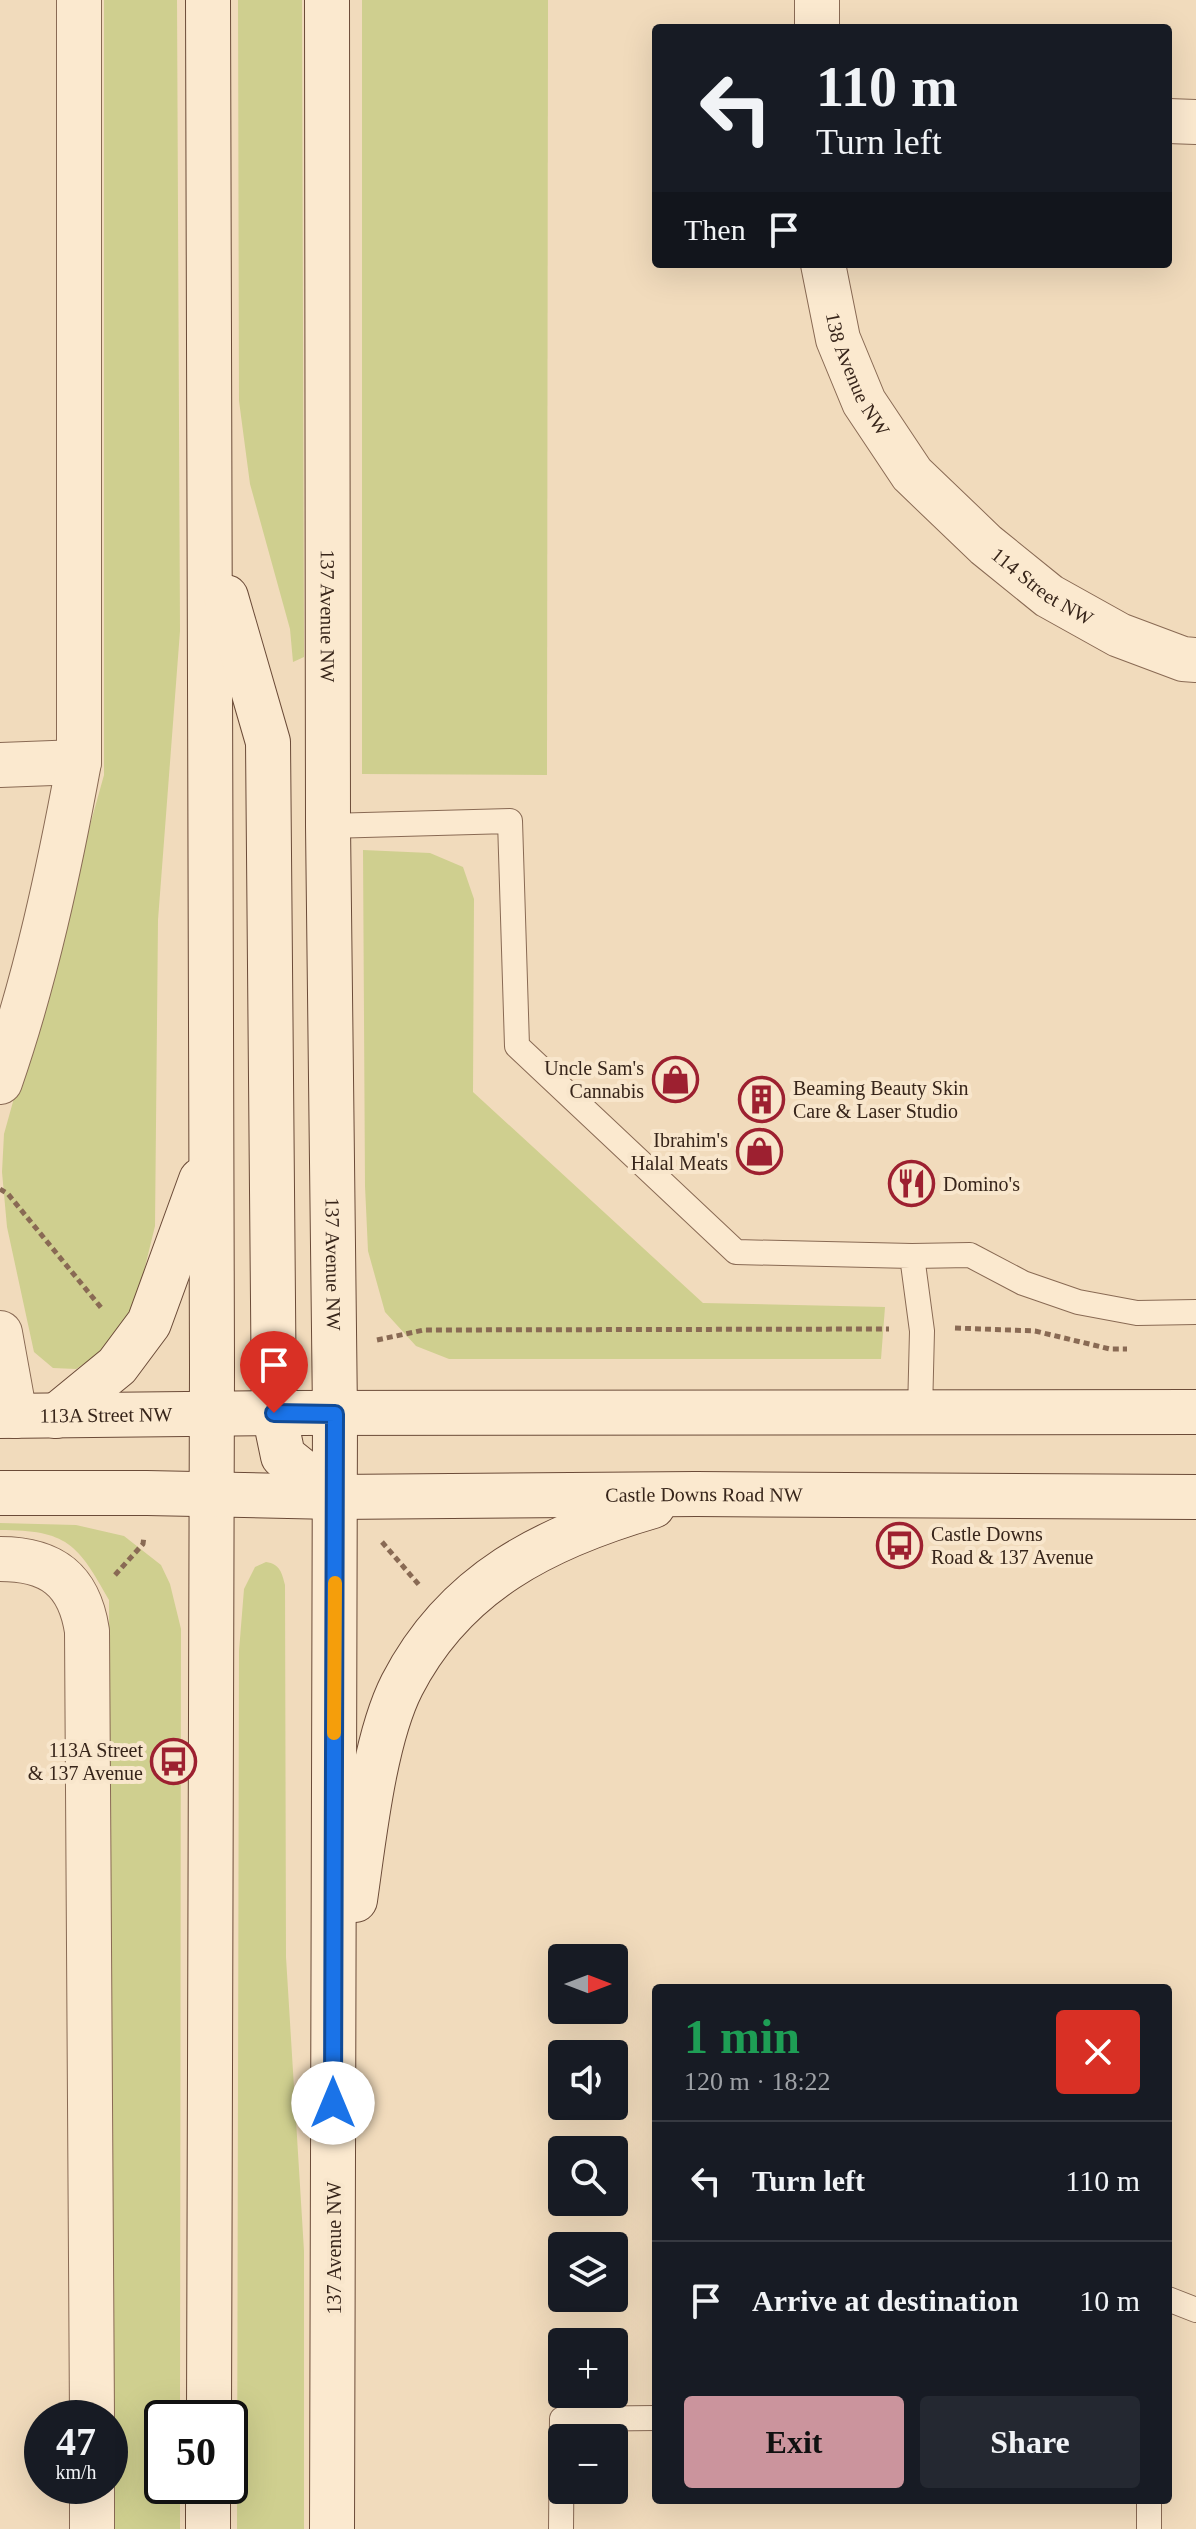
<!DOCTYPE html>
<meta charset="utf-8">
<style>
body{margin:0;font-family:Georgia,serif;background:#242831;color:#f1f3f6;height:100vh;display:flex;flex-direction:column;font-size:30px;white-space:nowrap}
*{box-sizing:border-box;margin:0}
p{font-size:26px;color:#9ea1a6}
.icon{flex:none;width:44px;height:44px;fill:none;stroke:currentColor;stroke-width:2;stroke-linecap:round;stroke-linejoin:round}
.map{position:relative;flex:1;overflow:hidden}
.sheet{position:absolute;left:652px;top:1984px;width:520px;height:520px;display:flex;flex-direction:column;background:#171b24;border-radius:8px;box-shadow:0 8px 32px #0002}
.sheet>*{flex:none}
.hud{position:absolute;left:652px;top:24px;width:520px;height:244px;border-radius:8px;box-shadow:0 8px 32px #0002;background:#171b24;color:#f1f3f6;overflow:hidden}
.needle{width:52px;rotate:90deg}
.buttons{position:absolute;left:548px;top:1944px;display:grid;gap:16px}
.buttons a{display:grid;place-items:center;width:80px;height:80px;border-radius:8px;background:#171b24;box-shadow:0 8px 32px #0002;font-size:40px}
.speed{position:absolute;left:24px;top:2400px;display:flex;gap:16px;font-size:40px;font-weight:700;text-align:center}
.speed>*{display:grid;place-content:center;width:104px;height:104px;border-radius:50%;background:#171b24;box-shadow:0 8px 32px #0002;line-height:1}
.speed small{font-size:20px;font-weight:400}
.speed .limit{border:4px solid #111;border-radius:12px;background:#fff;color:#111}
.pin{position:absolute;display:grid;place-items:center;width:68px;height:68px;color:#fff;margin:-82px -34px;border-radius:50% 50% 50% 0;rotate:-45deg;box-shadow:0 0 8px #0007}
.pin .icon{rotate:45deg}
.me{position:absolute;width:88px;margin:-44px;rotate:0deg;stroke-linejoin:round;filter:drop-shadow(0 0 6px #0008)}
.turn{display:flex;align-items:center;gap:28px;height:168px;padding:0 32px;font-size:36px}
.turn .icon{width:104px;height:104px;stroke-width:2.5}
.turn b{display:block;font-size:56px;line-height:68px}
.then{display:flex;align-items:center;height:76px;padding:0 32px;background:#0003;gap:16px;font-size:30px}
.round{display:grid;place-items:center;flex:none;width:84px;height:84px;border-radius:8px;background:#242831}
.overview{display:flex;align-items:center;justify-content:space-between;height:136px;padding:0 32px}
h1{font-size:48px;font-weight:700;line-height:60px;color:#1e9e55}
.primary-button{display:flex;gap:16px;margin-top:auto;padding:16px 32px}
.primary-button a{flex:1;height:92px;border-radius:8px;background:#cb949d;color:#111;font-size:32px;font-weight:700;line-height:92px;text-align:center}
.primary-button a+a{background:#242831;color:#f1f3f6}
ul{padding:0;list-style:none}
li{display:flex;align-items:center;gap:24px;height:120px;padding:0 32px;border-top:2px solid #363941}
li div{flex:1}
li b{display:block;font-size:30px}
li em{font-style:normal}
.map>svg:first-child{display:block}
.green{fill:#cfcf8f}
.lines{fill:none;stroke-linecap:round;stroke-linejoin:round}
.service-casing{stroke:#896a54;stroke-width:26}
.minor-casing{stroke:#896a54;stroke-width:46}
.secondary-casing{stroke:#6b4b38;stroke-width:46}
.path{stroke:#896a54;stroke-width:5;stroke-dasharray:6 4;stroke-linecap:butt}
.service{stroke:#fbe9cf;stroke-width:24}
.minor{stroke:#fbe9cf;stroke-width:44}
.secondary{stroke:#fbe9cf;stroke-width:44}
.route-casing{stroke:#114b97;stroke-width:20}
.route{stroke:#1a73e8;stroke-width:14}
.slow{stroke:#f59e0b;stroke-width:14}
.labels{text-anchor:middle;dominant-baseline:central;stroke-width:8;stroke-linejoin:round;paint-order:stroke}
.street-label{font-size:20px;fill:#37251a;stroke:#f8e6cc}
.poi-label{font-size:20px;fill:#37251a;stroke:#f8e6cc;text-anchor:end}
</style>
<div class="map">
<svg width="1196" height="2529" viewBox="0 0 1196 2529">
<rect width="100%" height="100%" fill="#f1dbbc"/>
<!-- green -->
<g class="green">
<polygon points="104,0 177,0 180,631 158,920 155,1226 134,1312 104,1351 76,1369 53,1368 34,1352 7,1227 2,1172 4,1134 104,775"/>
<polygon points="238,0 302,0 304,657 293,662 290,629 250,484 239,401"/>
<polygon points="362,0 548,0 547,775 362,774"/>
<polygon points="363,850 430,853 463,867 474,899 473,1092 703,1303 885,1307 881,1359 449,1359 416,1346 385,1312 368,1251 365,1186"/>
<path d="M0,1523l76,2 48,11 37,29 9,19 11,45 -1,789h-18v68h18v43h-66l-5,-929c-31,-56 -42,-70 -109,-70z"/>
<path d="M266,1562c14,2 16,11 19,23l1,372 18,294v278h-67l2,-878 5,-62 11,-22z"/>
</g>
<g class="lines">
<defs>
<g id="service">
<polyline points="328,826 510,821 517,1046 736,1252 912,1256 922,1331 920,1412"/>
<polyline points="912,1256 970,1255 1023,1283 1078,1302 1137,1313 1196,1312"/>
<polyline points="1168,2299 1196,2310"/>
<polyline points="561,2529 562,2419 656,2418"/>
<polyline points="1149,2529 1149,2500"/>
</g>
<g id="minor">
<polyline points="817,0 817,28"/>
<polyline points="1168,121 1196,122"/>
<path id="s1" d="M823,264l15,75 26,63 48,72 74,71 63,51 70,39 64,24 13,1"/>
<polyline points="0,765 79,762"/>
<path d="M0,1082c36,-104 59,-212 79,-320v-762"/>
<polyline points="0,1333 15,1416"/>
<path d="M0,1559c51,0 79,20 87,72l5,787"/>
<polyline points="92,2486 92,2529"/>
</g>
<g id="secondary">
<polyline points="208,0 212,1367 209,2418"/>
<path id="s2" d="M327,0l1,826 7,588 -3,1115"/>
<polyline points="226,597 268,742 274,1413 283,1456 334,1497"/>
<path id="s3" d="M0,1416l274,-3 922,-1"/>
<polyline points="56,1416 117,1366 149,1323 201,1180"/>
<path id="s4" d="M0,1493h147l187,4 362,-3 500,3"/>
<path d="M355,1900c9,-62 19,-160 47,-215 53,-103 144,-148 251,-179"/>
<polyline points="208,2529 208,2486"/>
</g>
</defs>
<!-- service casing -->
<use href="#service" class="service-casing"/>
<!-- minor casing -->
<use href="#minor" class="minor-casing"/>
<!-- secondary casing -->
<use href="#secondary" class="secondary-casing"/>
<!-- path -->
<g class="path">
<polyline points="0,1189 8,1194 103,1310"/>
<polyline points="955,1328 1035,1331 1110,1349 1127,1349"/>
<polyline points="377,1340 424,1330 889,1329"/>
<polyline points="382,1542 420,1586"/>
<polyline points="115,1575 143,1544 144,1536"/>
</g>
<!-- service -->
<use href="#service" class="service"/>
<!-- minor -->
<use href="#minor" class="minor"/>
<!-- secondary -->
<use href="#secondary" class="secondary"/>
</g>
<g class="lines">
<defs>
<polyline id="route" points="274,1413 335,1414 333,2103"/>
</defs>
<!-- route casing -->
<use href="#route" class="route-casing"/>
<!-- route -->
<use href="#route" class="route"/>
<!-- slow -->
<polyline class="slow" points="334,1733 335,1583"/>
</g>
<!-- icons -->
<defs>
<symbol id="shop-ring" viewBox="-11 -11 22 22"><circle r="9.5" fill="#f8e6cc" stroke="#9d2030" stroke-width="1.5"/><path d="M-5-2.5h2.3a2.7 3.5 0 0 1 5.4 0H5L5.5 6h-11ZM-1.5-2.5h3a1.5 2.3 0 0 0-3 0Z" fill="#9d2030"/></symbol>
<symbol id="building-ring" viewBox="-11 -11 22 22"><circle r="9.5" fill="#f8e6cc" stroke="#9d2030" stroke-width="1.5"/><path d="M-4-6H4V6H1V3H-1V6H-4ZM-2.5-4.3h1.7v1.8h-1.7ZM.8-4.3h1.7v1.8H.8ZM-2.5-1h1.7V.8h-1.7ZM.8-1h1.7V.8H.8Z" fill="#9d2030"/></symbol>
<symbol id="restaurant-ring" viewBox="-11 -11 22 22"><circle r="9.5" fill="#f8e6cc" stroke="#9d2030" stroke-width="1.5"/><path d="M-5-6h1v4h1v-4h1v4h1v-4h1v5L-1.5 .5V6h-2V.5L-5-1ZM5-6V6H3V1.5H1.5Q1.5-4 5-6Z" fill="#9d2030"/></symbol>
<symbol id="bus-ring" viewBox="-11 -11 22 22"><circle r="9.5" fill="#f8e6cc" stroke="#9d2030" stroke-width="1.5"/><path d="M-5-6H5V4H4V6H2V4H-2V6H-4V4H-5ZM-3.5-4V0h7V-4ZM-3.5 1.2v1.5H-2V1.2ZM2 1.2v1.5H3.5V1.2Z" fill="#9d2030"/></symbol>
</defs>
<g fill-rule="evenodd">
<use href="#shop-ring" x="650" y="1054" width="51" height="51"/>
<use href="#building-ring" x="736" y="1074" width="51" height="51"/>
<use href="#shop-ring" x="734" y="1126" width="51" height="51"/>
<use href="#restaurant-ring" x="886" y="1158" width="51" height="51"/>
<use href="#bus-ring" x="874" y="1520" width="51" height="51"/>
<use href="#bus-ring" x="148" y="1736" width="51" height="51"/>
</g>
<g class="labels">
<!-- street labels -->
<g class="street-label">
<text stroke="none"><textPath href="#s1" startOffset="116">138 Avenue NW</textPath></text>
<text stroke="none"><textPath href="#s1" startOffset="404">114 Street NW</textPath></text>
<text stroke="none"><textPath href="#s2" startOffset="616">137 Avenue NW</textPath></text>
<text stroke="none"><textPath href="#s2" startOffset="1264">137 Avenue NW</textPath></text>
<text stroke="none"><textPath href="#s3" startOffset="106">113A Street NW</textPath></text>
<text stroke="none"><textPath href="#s4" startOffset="704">Castle Downs Road NW</textPath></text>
<text transform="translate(334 2248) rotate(-90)">137 Avenue NW</text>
</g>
<!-- poi labels -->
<g class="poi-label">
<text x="644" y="1068">Uncle Sam's<tspan x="644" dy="23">Cannabis</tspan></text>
<text x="793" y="1088" text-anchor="start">Beaming Beauty Skin<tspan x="793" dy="23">Care &amp; Laser Studio</tspan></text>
<text x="728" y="1140">Ibrahim's<tspan x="728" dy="23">Halal Meats</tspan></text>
<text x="943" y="1184" text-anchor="start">Domino's</text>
<text x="931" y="1534" text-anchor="start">Castle Downs<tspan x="931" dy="23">Road &amp; 137 Avenue</tspan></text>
<text x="143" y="1750">113A Street<tspan x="143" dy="23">&amp; 137 Avenue</tspan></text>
</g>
</g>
</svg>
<div class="buttons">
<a><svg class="needle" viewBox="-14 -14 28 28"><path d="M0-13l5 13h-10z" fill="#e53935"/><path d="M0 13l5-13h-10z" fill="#9ea1a6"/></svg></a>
<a><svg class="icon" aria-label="sound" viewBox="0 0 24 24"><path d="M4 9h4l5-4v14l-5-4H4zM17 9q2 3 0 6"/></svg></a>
<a><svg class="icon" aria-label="search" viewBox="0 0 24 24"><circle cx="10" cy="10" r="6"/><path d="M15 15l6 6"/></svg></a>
<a><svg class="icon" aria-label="layers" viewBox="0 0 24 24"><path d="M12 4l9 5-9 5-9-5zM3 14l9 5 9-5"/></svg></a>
<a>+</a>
<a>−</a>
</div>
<div class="speed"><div>47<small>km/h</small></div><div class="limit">50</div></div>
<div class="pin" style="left:274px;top:1413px;background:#d93025"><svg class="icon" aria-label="arrive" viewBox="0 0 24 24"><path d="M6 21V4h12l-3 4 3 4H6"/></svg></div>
<svg class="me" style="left:333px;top:2103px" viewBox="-20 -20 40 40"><circle r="19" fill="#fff"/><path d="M0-13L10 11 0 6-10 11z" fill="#1a73e8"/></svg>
<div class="hud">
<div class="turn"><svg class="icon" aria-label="left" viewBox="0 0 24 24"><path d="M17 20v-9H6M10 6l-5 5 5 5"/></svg><div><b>110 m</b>Turn left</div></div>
<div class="then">Then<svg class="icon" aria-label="arrive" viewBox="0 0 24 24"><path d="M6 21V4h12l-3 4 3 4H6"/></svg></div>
</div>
<section class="sheet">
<div class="overview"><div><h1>1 min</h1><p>120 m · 18:22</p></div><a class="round" style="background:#d93025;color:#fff"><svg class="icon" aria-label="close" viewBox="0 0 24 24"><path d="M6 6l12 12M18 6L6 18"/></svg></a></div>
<ul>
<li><svg class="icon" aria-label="left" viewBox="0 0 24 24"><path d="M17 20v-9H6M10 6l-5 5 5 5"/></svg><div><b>Turn left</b></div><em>110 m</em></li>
<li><svg class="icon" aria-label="arrive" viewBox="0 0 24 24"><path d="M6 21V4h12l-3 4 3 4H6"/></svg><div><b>Arrive at destination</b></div><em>10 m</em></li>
</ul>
<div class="primary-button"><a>Exit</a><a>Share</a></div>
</section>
</div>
